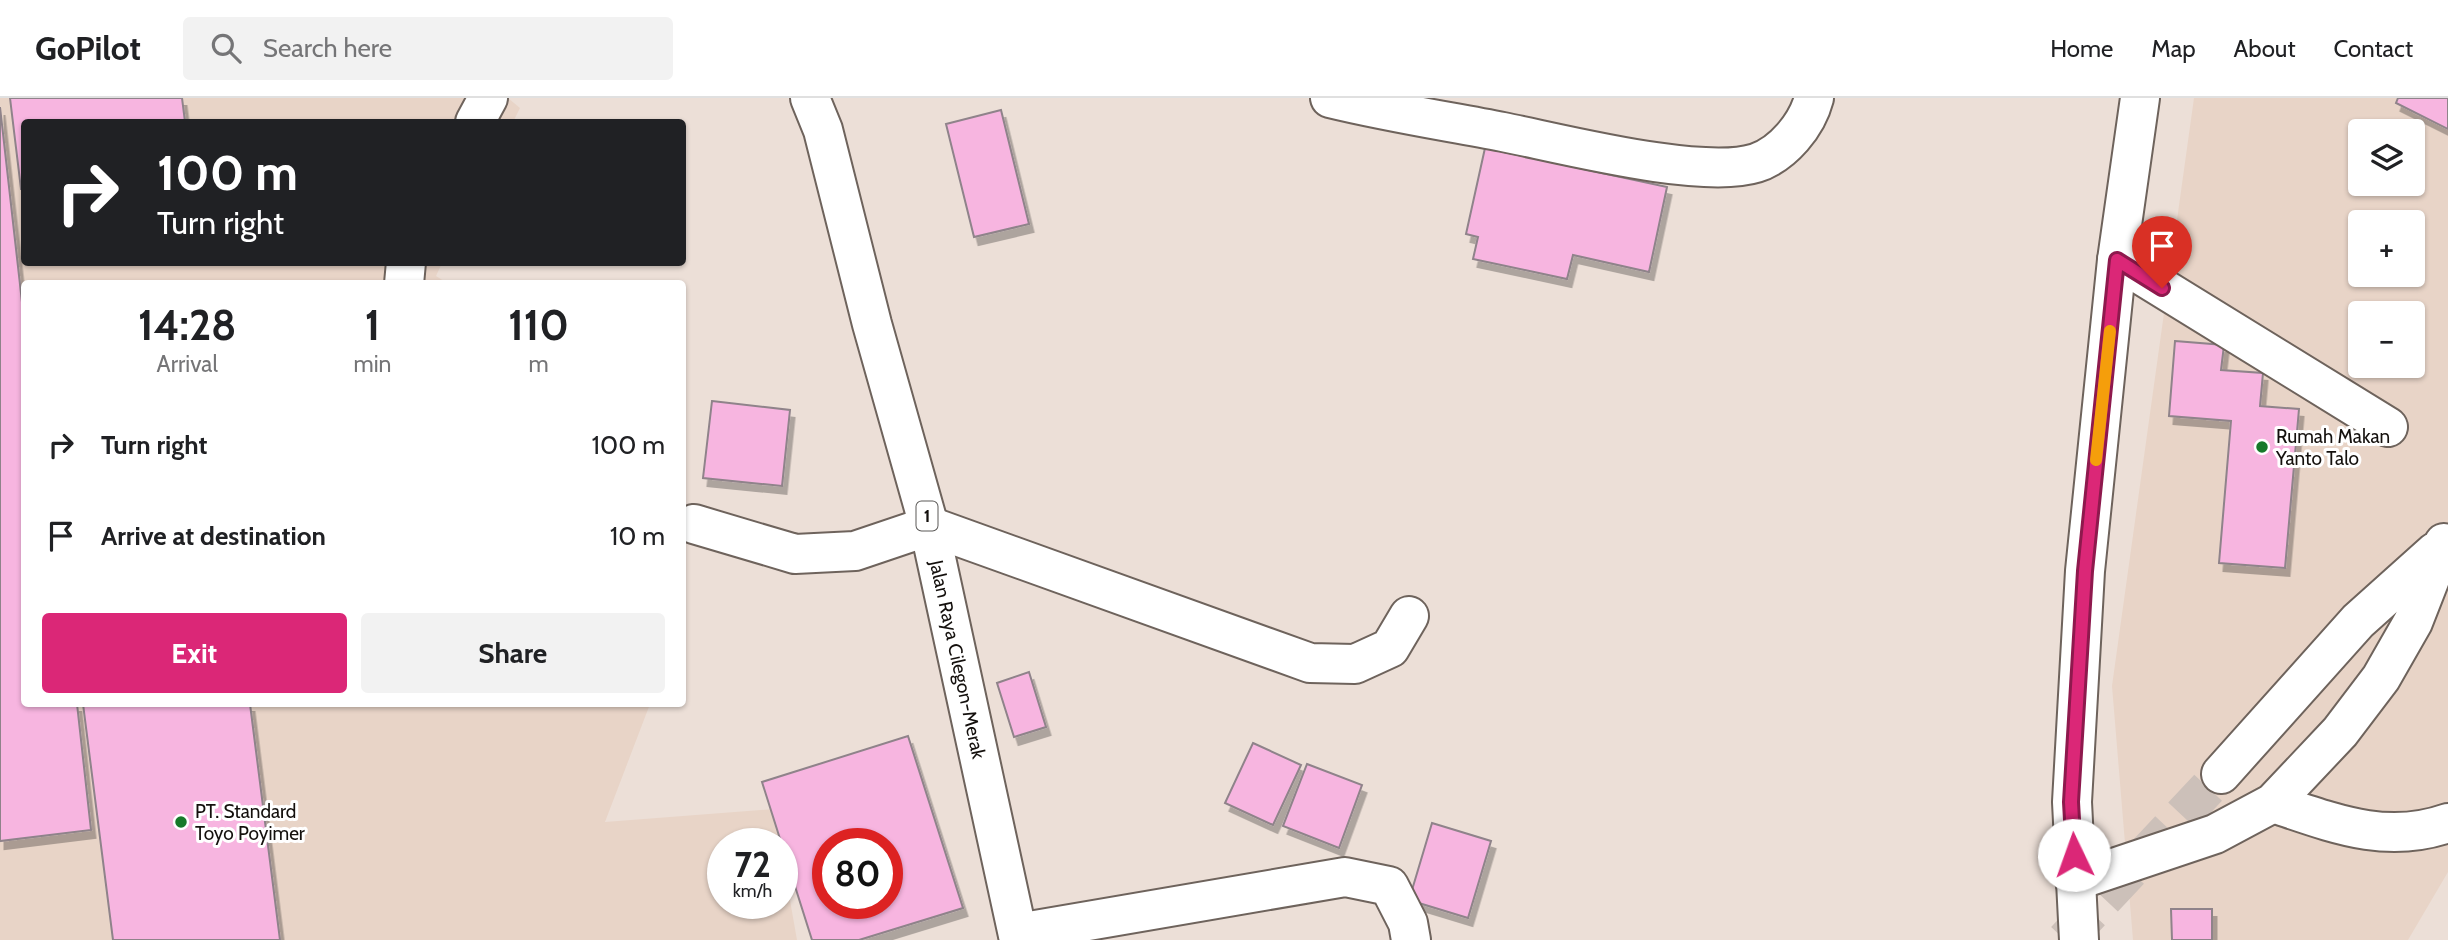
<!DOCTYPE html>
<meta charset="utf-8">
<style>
body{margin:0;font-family:Cabin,sans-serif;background:#f2f2f2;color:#202124;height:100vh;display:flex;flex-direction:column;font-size:26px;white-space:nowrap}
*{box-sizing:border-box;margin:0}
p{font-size:23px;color:#757577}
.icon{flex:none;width:38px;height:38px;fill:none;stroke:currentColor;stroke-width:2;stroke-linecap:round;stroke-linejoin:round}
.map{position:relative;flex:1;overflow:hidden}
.sheet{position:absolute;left:21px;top:182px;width:665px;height:427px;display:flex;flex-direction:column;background:#fff;border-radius:7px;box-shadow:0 2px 5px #0004}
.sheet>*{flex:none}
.banner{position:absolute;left:21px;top:21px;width:665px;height:147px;border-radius:7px;box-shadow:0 2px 5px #0004;background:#202124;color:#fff;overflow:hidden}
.controls{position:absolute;left:2348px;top:21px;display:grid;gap:14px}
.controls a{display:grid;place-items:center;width:77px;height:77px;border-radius:7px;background:#fff;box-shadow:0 2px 5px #0004;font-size:35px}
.speed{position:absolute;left:707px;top:730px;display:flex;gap:14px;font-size:35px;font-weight:700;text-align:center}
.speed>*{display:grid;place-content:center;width:91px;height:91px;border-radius:50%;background:#fff;box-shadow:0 2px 5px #0004;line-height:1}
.speed small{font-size:18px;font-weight:400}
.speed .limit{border:10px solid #d22;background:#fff;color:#111}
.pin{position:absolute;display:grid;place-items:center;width:60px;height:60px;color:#fff;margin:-72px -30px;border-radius:50% 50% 50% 0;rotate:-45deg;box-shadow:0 0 7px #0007}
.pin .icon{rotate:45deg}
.me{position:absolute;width:77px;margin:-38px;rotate:357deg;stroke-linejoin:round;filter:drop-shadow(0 0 5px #0008)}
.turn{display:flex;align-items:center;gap:24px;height:147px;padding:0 21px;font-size:32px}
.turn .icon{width:91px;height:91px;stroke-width:2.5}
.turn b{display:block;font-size:49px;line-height:60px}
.eta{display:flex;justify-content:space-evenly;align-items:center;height:119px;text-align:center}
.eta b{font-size:42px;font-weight:700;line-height:49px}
.cta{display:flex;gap:14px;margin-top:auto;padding:14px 21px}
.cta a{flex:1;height:80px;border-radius:7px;background:#db2777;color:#fff;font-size:28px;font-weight:700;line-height:80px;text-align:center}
.cta a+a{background:#f2f2f2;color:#202124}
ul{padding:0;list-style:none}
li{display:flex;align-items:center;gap:21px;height:91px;padding:0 21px}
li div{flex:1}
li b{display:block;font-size:26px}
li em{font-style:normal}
header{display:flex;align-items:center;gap:42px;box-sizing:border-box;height:98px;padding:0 35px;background:#fff;border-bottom:2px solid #e0e0e0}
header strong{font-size:33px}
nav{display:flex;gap:38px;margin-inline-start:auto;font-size:24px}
.search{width:490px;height:63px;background:#f2f2f2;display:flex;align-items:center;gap:18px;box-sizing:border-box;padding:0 24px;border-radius:7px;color:#757577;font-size:26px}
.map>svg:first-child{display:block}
.built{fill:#e8d4c7;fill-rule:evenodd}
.building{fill:#f7b5e0;stroke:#8f838a;stroke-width:2;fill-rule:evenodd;filter:url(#shadow)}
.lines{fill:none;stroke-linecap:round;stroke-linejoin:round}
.minor-tunnel{stroke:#ccc0b9;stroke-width:38;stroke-dasharray:38 19;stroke-linecap:butt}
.minor-casing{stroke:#6e635c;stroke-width:42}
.highway-casing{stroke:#6e635c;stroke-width:42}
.minor{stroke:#fff;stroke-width:38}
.highway{stroke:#fff;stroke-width:38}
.route-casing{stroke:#8e194d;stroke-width:18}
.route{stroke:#db2777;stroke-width:12}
.slow{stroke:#f59e0b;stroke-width:12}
.poi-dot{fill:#17792a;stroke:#fff;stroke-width:2.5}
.labels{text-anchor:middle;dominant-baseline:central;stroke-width:6;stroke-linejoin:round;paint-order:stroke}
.shield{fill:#fff;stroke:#5a5856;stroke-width:2}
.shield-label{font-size:18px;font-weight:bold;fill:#14100d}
.poi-label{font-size:19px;fill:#14100d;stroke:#fff;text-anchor:start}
.street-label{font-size:19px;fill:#14100d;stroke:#fff}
</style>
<header>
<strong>GoPilot</strong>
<div class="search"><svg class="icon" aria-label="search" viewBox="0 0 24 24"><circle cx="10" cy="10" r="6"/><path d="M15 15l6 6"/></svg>Search here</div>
<nav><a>Home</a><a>Map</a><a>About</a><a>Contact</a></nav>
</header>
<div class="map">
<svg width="2448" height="842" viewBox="0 0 2448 842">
<defs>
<filter id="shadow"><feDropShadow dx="4.5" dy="8" stdDeviation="0" flood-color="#0004"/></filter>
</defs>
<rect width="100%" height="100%" fill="#ecdfd7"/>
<!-- built -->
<g class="built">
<polygon points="0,0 508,0 520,10 513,24 24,24 24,164 442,165 436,178 447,185 24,186 24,606 650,606 605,724 774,711 780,745 723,746 723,805 782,805 782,757 797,842 0,842"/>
<path d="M2194,0h254v774l-40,68h-275l-21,-254zM2361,33h52v53h-52zM2361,124h52v53h-52zM2361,215h52v53h-52z"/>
</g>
<!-- building -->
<g class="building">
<polygon points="10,0 182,0 185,24 24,24 24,91 21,91"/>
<polygon points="2398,0 2448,0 2448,31 2396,5"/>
<polygon points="0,9 24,222 24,606 77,606 91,732 0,743"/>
<polygon points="1001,12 1029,126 974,139 946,26"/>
<polygon points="1485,50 1667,89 1649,174 1573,157 1567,181 1473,161 1478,139 1466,136"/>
<polygon points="2175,243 2224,247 2221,272 2263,275 2260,308 2299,311 2285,470 2219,465 2231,323 2169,318"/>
<polygon points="712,303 790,312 782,388 703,380"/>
<polygon points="1029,574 1046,629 1014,639 997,585"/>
<polygon points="83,606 250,606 280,842 113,842"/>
<path d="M908,638l55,172 -104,32h-47l-50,-158zM828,746h59v59h-59z"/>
<polygon points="1253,645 1301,667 1273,727 1225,705"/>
<polygon points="1307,666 1362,687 1339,750 1283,728"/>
<polygon points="1432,725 1491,743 1468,820 1409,802"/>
<polygon points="2171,811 2212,811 2212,842 2172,842"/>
</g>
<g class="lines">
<!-- minor-tunnel -->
<polyline class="minor-tunnel" points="2065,842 2221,676"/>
<defs>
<g id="minor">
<path d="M1330,0c57,14 116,23 173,34 60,12 199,48 253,31 27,-9 51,-38 58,-65"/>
<polyline points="475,24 488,0"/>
<polyline points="2117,162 2388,329"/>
<polyline points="404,186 406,164"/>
<polyline points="694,426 795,456 855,453 929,428 1310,565 1355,566 1390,550 1409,518"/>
<polyline points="2221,676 2358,523 2435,454"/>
<path d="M2273,705c60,20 113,42 175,20"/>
<polyline points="2075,783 2215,736 2273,705 2340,634 2381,580 2413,524 2444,445"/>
<polyline points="1018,835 1345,779 1389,788 1408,825 1411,842"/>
</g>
<g id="highway">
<path id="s1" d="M810,0l13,32 49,194 57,202 90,414"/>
<polyline points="2079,842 2072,704 2085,473 2117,162 2140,0"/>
</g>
</defs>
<!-- minor casing -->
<use href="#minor" class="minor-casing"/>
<!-- highway casing -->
<use href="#highway" class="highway-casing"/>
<!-- minor -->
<use href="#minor" class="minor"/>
<!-- highway -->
<use href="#highway" class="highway"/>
</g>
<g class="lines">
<defs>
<polyline id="route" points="2074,757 2071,704 2085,473 2117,162 2162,190"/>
</defs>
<!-- route casing -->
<use href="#route" class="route-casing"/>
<!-- route -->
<use href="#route" class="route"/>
<!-- slow -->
<polyline class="slow" points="2096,362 2110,233"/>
</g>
<!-- markers -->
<g class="poi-dot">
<circle cx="2262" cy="349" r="7"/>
<circle cx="181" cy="724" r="7"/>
</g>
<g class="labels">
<!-- shield labels -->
<rect class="shield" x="916.5" y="403.5" width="21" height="29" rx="5"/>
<g class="shield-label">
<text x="927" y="418">1</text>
</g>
<!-- poi labels -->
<g class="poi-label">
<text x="2276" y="338">Rumah Makan<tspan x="2276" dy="22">Yanto Talo</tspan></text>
<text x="195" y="713">PT. Standard<tspan x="195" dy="22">Toyo Poyimer</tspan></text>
</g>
<!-- street labels -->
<g class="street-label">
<text stroke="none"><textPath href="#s1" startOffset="581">Jalan Raya Cilegon-Merak</textPath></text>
</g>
</g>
</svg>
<div class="controls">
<a><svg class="icon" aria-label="layers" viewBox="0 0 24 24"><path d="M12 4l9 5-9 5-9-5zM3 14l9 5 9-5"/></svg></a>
<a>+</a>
<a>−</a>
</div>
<div class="speed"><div>72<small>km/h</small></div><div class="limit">80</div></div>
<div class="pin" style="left:2162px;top:190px;background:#d93025"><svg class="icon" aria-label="arrive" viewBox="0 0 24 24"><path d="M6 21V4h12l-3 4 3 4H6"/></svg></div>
<svg class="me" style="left:2074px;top:757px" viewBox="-20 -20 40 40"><circle r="19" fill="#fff"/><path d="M0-13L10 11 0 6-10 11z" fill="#db2777"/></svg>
<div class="banner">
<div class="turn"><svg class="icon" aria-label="right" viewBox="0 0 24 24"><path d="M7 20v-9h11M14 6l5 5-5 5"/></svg><div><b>100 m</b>Turn right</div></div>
</div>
<section class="sheet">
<div class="eta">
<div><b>14:28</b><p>Arrival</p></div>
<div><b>1</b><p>min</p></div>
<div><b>110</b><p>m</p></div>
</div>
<ul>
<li><svg class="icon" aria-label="right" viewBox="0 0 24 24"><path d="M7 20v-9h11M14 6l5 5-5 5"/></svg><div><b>Turn right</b></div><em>100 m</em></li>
<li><svg class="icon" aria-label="arrive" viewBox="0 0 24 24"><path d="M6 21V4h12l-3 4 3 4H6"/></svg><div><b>Arrive at destination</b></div><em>10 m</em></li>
</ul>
<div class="cta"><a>Exit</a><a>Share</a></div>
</section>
</div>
